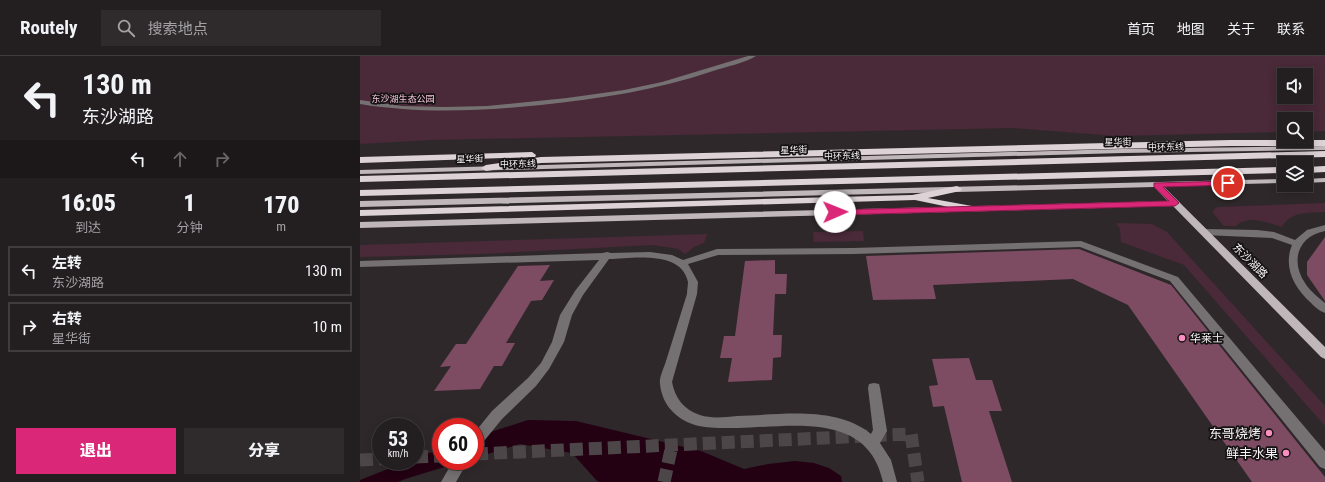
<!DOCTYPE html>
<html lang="zh">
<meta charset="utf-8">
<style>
body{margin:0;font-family:"Roboto Condensed","Noto Sans SC",sans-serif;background:#2f2b2d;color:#f1f3f6;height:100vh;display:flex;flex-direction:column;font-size:15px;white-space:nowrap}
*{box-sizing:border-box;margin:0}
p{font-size:13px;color:#a3a2a5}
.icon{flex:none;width:22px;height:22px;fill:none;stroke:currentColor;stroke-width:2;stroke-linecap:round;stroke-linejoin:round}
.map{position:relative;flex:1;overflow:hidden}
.drawer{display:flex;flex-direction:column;background:#231e20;width:360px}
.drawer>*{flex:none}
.guide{background:#231e20;color:#f1f3f6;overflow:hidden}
.buttons{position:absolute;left:917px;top:12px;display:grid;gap:8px}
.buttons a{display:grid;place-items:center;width:36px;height:36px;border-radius:0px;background:#231e20;box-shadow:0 2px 10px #0003,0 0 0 1px #403c3e;font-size:20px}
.speed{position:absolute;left:12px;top:362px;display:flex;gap:8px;font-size:20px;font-weight:700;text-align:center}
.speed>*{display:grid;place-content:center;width:52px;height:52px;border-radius:50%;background:#231e20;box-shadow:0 2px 10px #0003,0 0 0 1px #403c3e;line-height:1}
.speed small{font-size:10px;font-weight:400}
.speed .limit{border:6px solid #d22;background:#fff;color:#111}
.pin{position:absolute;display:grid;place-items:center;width:34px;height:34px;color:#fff;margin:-17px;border:2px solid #fff;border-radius:50%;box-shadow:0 1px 4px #0007}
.me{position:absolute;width:44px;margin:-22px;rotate:89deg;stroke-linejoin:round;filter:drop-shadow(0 0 3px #0008)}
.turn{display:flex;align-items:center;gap:14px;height:84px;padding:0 16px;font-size:18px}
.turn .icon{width:52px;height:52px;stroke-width:2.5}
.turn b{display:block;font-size:28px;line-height:34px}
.lanes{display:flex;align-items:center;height:38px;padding:0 16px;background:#0003;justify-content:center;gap:20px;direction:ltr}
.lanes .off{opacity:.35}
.eta{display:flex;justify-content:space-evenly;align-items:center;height:68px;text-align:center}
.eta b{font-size:24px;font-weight:800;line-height:28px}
.cta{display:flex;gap:8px;margin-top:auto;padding:8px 16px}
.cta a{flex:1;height:46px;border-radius:0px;background:#db2777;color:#fff;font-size:16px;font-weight:800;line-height:46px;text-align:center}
.cta a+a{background:#2f2b2d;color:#f1f3f6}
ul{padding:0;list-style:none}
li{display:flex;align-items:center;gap:12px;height:50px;margin:0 8px 6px;padding:0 8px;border:2px solid #403c3e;border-radius:0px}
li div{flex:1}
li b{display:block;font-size:15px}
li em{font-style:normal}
header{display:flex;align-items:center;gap:24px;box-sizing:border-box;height:56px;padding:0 20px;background:#231e20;border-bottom:1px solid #403c3e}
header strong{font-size:19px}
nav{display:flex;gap:22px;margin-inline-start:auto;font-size:14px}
.search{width:280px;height:36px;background:#2f2b2d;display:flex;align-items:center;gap:10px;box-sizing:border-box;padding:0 14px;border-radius:0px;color:#a3a2a5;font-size:15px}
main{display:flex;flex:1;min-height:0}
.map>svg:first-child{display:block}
.green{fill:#4a2938;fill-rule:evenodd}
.water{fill:#230012}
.building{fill:#7d4c62}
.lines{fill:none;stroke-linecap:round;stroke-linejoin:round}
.minor-tunnel{stroke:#4d4649;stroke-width:13;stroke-dasharray:13 6;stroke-linecap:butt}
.minor{fill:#757072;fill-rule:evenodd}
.major{fill:#bfb7ba;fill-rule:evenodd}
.highway{fill:#ddd3d7;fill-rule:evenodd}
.route{fill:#db2777;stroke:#8e194d}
.poi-dot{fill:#fc8fc1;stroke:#151213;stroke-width:1.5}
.labels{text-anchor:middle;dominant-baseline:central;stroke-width:3.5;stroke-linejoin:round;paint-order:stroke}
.far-park-label{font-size:9px;fill:#f8c7db;stroke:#151213}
.far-street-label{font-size:9px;fill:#f7f2f4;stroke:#151213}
.street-label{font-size:11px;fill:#f7f2f4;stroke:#151213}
.poi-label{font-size:11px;fill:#f7f2f4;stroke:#151213;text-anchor:start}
.near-poi-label{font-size:13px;fill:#f7f2f4;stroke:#151213;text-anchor:end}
</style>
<header>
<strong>Routely</strong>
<div class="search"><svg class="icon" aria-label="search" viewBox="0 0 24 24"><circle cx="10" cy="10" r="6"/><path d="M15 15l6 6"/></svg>搜索地点</div>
<nav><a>首页</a><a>地图</a><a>关于</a><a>联系</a></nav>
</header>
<main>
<section class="drawer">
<div class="guide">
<div class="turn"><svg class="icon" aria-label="left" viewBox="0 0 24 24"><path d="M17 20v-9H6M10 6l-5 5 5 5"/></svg><div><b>130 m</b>东沙湖路</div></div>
<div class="lanes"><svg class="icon" aria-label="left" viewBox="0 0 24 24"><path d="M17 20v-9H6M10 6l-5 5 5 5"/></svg><svg class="icon off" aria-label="ahead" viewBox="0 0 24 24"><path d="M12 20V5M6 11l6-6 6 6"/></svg><svg class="icon off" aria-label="right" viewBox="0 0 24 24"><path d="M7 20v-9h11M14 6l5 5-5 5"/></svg></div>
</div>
<div class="eta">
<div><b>16:05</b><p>到达</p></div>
<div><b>1</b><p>分钟</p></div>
<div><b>170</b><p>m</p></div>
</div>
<ul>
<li><svg class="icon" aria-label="left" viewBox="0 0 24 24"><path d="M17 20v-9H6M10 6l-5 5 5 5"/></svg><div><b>左转</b><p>东沙湖路</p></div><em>130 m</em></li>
<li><svg class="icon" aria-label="right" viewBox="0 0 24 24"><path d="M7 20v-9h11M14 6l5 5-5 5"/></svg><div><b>右转</b><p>星华街</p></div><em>10 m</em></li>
</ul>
<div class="cta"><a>退出</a><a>分享</a></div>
</section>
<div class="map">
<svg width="965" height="426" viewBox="0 0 965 426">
<rect width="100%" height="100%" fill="#2f282b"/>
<!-- green -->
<g class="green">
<path d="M0,0h965v75l-19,1v-13h-22v13l-168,4 -103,-8 -582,12 -71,4zM924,19h22v22h-22z"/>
<path d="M965,147v9c-16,1 -35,-1 -43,15 -14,-4 -34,-13 -46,-1h-12l-11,-13 1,-4 4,-2z"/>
<polygon points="756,167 792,168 807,176 965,350 965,370 824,209 761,186 760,173"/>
<polygon points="503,175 504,185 454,186 453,176"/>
<polygon points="347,178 344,187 334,191 325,198 318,193 293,189 121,198 0,201 0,189"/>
</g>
<!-- water -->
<g class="water">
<polygon points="168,364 216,365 341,395 384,413 408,408 435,405 454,407 469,412 481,420 482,426 240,426 237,425 212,397 160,388 115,402 115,381"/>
<polygon points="81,393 81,405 104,405 45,423 38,426 0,426 0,424 48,405 55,405 55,402"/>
</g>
<!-- building -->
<g class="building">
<polygon points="965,181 965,245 947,219 947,206"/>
<polygon points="719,193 811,229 965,421 965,426 892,426 768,249 713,223 573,229 576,243 513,244 506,200"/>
<polygon points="415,204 415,218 427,218 426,238 415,238 413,279 422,279 421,301 413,302 412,324 368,326 372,302 360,302 364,280 375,280 385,205"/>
<polygon points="190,209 180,225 194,224 182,244 171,245 146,287 155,287 142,310 134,310 120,333 74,335 91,310 80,311 96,288 106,288 158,210"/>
<polygon points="609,302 616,324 632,324 642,355 629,355 652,426 602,426 584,350 573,351 569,330 578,329 572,303"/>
</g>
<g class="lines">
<!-- minor-tunnel -->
<g class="minor-tunnel">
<polyline points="115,398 551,378 558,426"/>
<polyline points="55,401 81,400"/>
<polyline points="0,404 21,403"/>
<polyline points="304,426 312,389"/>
</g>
<!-- minor -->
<g class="minor">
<path d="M388,0h8c-11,7 -31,11 -43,15 -56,19 -114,28 -172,34 -61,6 -120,9 -181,-1v-4l42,6 42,1 43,-1 80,-8 57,-8 38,-8z"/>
<path d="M965,169v6c-27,5 -35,30 -20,52 5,8 13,14 20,20v10c-6,-2 -11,-7 -15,-11 -16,-15 -27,-35 -18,-57l-20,-7 -68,-3 -5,-3 5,-3 53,1 17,2 21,8 12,-10z"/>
<path d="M721,185l97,36 147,174v18l-5,-2 -150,-186 -90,-34 -227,7 -135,1 -30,9 10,18 -1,12 -25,88c3,16 12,28 28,33 12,4 25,2 37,1 42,-1 99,-11 134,18l2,-4 -5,-42 1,-4 5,-1 5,1 1,4 7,43 -7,12 11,17 6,22h-14c-15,-71 -91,-55 -145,-54 -24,0 -48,2 -66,-17 -7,-7 -11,-17 -12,-27 -1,-7 4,-16 6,-23 7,-22 14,-45 21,-67 0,-4 1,-9 1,-12 -6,-32 -56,-24 -79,-23l-26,36 -11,20 -8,27 -15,27 -13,17 -34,33 -22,27 -5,2v-16l17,-21 36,-33 13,-15 11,-21 8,-27 15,-24 24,-31 -239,7v-6l243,-8 4,-1 4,1 39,-1 22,3 11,5 34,-11 136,-1z"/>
<polygon points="93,405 108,405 96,426 81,426"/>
</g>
<!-- major -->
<g class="major">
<polygon points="965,90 965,94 762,97 0,118 0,114 762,93"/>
<polygon points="965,122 965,126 946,127 946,123"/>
<polygon points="924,123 924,127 803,130 965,291 965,303 961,301 813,150 0,172 0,166 808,145 794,131 0,151 0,145"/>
</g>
<!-- highway -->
<g class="highway">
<polygon points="870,84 965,84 965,90 870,90 181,107 126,115 121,112 126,109 181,101"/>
<polygon points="965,95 965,101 0,126 0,120"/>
<polygon points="172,96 176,99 175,101 0,107 0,101"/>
<polygon points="965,110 965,116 946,117 946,111"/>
<polygon points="924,111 924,117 0,140 0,134"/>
<polygon points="597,130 602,133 600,135 568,142 612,150 613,152 612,154 608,155 555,144 0,160 0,154 552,139"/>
</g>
</g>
<!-- route -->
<polygon class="route" points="868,125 872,127 870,129 803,131 819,147 815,150 475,159 471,156 475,154 809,145 794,131 794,127"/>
<!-- markers -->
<g class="poi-dot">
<circle cx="822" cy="282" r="4"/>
<circle cx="909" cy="377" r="4"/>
<circle cx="926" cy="397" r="4"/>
</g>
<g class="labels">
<!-- far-park labels -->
<g class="far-park-label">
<text x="43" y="43">东沙湖生态公园</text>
</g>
<!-- far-street labels -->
<g class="far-street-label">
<text transform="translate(758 86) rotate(-1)">星华街</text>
<text transform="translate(806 91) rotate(-1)">中环东线</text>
<text transform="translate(434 94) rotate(-2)">星华街</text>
<text transform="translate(482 100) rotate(-1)">中环东线</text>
<text transform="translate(110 103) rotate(-2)">星华街</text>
<text transform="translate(158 108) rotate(-1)">中环东线</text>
</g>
<!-- street labels -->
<g class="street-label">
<text transform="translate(890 205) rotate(45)">东沙湖路</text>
</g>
<!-- poi labels -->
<g class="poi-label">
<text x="830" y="282">华莱士</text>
</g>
<!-- near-poi labels -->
<g class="near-poi-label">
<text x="901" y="377">东哥烧烤</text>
<text x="918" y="397">鲜丰水果</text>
</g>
</g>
</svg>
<div class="buttons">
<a><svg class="icon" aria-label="sound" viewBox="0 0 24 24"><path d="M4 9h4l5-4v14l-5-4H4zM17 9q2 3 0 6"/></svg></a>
<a><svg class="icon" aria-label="search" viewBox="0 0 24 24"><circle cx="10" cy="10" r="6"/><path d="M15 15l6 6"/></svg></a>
<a><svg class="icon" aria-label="layers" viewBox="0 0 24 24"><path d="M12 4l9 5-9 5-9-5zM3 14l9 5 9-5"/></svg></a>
</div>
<div class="speed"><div>53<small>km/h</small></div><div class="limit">60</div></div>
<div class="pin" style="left:868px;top:127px;background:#d93025"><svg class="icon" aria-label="arrive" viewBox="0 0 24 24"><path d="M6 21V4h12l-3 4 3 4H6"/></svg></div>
<svg class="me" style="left:475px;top:156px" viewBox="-20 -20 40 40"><circle r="19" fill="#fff"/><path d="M0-13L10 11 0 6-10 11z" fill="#db2777"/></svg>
</div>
</main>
